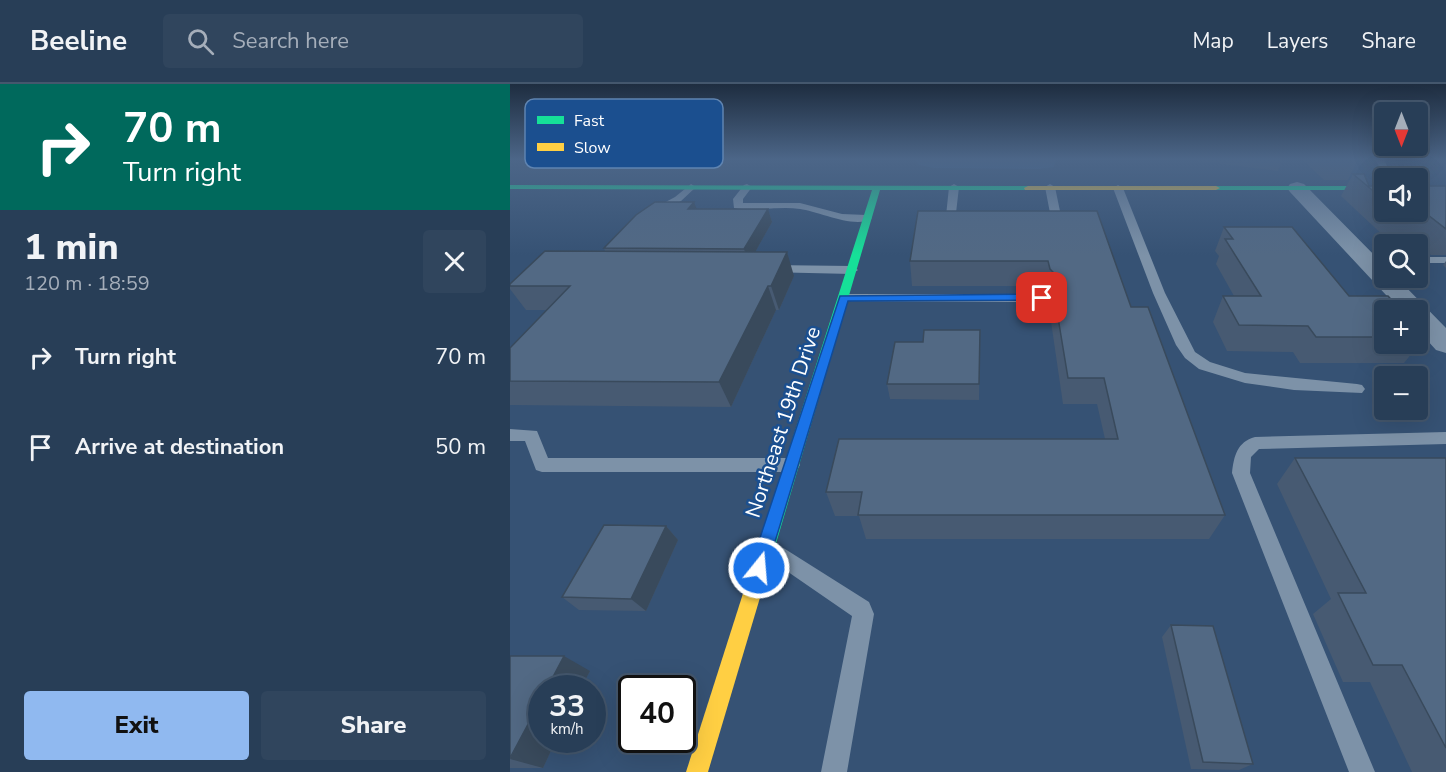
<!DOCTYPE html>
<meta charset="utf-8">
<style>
body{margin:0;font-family:"Nunito Sans",sans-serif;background:#30455d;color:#f1f3f6;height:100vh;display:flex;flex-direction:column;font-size:22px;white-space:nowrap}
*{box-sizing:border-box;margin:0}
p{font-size:20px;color:#a5aeba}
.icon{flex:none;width:33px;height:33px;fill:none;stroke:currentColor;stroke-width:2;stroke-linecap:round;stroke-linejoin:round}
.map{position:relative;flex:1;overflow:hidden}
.sheet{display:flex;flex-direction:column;background:#283e57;width:510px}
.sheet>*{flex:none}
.top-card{background:#00695c;color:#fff;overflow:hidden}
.needle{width:39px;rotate:180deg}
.tools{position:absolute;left:864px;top:18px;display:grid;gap:12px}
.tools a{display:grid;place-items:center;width:54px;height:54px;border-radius:6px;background:#283e57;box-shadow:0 6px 24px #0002,0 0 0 2px #44576d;font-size:30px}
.speed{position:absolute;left:18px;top:591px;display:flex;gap:12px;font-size:30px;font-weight:700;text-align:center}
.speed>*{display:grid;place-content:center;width:78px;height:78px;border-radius:50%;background:#283e57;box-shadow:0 6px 24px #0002,0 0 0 2px #44576d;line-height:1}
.speed small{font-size:15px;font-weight:400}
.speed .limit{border:3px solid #111;border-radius:9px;background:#fff;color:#111}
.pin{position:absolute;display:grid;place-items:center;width:51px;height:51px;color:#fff;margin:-26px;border-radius:12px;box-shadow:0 3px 9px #0006}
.me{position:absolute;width:66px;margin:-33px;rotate:17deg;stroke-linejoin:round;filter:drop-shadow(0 0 4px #0008)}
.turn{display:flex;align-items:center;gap:21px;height:126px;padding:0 24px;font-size:27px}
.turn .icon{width:78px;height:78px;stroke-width:2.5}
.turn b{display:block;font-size:42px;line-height:51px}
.round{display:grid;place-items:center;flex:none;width:63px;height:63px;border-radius:6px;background:#30455d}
.head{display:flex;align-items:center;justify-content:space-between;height:102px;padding:0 24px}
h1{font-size:36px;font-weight:800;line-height:45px}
.action{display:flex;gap:12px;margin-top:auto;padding:12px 24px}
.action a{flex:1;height:69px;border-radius:6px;background:#90b9f0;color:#111;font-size:24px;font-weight:800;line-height:69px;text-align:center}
.action a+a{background:#30455d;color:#f1f3f6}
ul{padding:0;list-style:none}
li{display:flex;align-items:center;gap:18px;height:90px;padding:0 24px}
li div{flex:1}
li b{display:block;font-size:22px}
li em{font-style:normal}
header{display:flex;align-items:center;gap:36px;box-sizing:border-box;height:84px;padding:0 30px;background:#283e57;border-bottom:2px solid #44576d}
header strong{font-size:28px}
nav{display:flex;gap:33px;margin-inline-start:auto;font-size:21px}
.search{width:420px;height:54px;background:#30455d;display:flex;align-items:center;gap:15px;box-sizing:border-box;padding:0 21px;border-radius:6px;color:#a5aeba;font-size:22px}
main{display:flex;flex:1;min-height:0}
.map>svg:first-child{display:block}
.water{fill:#3b618d}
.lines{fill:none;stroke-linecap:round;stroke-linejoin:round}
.lane{fill:#7d92a8;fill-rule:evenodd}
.street{fill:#7d92a8;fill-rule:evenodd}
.fast{fill:#16e098;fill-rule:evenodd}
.slow{fill:#ffcf43;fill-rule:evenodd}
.wall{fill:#475a72}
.shaded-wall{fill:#394a5c}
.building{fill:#526984;stroke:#394a5c;stroke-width:1.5}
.route{fill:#1a73e8;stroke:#114b97;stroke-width:1.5}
.labels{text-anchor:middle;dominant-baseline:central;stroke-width:5;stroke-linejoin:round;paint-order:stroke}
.street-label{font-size:21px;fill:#fff;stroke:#1b4f8f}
.key{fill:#1b4f8f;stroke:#5f84b1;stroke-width:1.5}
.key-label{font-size:16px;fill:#fff}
</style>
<header>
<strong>Beeline</strong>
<div class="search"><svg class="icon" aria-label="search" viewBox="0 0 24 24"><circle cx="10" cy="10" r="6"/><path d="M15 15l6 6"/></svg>Search here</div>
<nav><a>Map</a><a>Layers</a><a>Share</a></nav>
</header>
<main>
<section class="sheet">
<div class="top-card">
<div class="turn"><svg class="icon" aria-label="right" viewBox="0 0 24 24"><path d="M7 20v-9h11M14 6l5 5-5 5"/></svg><div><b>70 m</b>Turn right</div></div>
</div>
<div class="head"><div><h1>1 min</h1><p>120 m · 18:59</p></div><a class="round"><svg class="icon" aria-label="close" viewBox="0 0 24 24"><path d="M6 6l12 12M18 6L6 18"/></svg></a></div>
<ul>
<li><svg class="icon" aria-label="right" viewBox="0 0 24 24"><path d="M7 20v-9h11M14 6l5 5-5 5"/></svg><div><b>Turn right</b></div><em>70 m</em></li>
<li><svg class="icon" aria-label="arrive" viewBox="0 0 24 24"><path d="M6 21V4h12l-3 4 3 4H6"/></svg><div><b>Arrive at destination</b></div><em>50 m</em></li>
</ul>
<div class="action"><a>Exit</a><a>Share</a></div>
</section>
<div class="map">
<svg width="936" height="688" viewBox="0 0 936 688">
<rect width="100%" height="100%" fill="#365274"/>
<!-- water -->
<polygon class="water" points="546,75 544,83 529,85 424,84 409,81 404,76"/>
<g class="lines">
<!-- lane -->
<g class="lane">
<polygon points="866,75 874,75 882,94 874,96"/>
<polygon points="181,100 186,103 171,117 146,130 137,128 165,113"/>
<path d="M237,100l5,3 -9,12v4h57l42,11 25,1 5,3c-15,12 -54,-7 -72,-9 -22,-3 -44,3 -66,-1l-1,-9 11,-14z"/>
<polygon points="444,100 449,103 446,129 461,130 461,134 441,135 436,132 439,103"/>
<polygon points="540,100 545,103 551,132 546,135 526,134 526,130 540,129 535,103"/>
<polygon points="608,101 613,104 655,209 685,268 700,278 735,289 847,300 852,301 855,305 852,309 784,306 735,299 689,285 675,274 666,261 643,209 603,104"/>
<rect x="908" y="173" width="28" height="6"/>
<polygon points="259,181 342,182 348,186 342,190 255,188 255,182"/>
<polygon points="334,210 532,210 538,214 532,218 329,217 328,214"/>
<polygon points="0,345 27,347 38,374 281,374 287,376 290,381 287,386 281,388 32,388 26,386 15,357 0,357"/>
<path d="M936,348v12l-187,5 -8,8 -1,16 125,299h-26l-117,-299c2,-17 5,-31 23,-36z"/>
<polygon points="256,453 359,518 364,530 337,688 311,688 342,532 249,468 246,462 249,456"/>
</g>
<!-- street -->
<polygon class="street" points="787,98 794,100 874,181 874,194 887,194 936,244 936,269 926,266 908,246 908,226 890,226 780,108 777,104 780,100"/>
<!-- fast -->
<g class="fast">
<polygon points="0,101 518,102 522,104 518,106 370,106 255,497 252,503 246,505 240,503 237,497 362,106 0,105"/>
<polygon points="706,102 874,102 874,106 703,106 702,104"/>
</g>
<!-- slow -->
<g class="slow">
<polygon points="518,102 706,102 710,104 706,106 515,106 514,104"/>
<polygon points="246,489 252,491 255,497 198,688 176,688 237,497 240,491"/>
</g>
</g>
<!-- wall -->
<g class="wall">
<polygon points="674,75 773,75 768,87"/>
<polygon points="792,75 848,75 838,96 814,96"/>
<polygon points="843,90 859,102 874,102 874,128 908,128 936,102 936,171 921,171 902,154 876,154 831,112"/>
<polygon points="186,125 258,125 262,138 245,168 284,192 269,226 266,226 221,323 0,321 0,264 37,226 16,226 0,205 0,200 95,167 94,164"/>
<polygon points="587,127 621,223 715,431 699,455 356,455 349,432 325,432 316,408 595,355 587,320 553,320 538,217 538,212 537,210 535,202 402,202 400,177"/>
<polygon points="714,143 839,212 874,226 874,260 908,260 908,245 915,253 894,279 790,279 783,268 717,267 703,238 713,212 724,212 706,180 709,172 705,167"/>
<polygon points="936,177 936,184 933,181"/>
<polygon points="470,246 469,316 380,315 377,300 413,258"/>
<polygon points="785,374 936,374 936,688 902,688 860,598 833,598 803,530 821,515 767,400"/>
<polygon points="156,442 168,456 136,527 69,526 52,513"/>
<polygon points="661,541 743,680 729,686 681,685 652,553"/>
<polygon points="0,572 80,587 71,604 32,604 32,656 46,656 33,684 0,684"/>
</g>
<!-- shaded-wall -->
<g class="shaded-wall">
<polygon points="184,118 189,131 178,125"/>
<polygon points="258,125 262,138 239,179 234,165"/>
<polygon points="277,168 284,192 269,226 261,202"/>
<polygon points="258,202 266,226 221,323 209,298"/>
<polygon points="156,442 168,456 136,527 121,515"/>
<polygon points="54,572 80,587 71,604 37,604"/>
<polygon points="32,614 32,656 46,656 33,684 0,675"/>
</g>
<!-- building -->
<g class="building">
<polygon points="843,90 854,90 859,102 874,102 874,116"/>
<polygon points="908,102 936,102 936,145 918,131 891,130 887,128 908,128"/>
<polygon points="145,118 184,118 178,125 258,125 234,165 94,164 126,131"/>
<polygon points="408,127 587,127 621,223 638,223 715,431 348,431 352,408 316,408 329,355 608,355 594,294 558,294 541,191 543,188 540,185 538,177 400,177"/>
<polygon points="714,143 782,143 839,212 878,212 891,226 874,226 874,253 806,253 798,242 729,241 713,212 751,212 715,155 723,155"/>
<polygon points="35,167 277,168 261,202 258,202 209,298 0,297 0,264 60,202 0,202 0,200"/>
<polygon points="908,245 915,253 908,253"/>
<polygon points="414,246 470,246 469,300 377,300 385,258 413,258"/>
<polygon points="785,374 936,374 936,664 892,581 863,581 828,509 856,509"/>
<polygon points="94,441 156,442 121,515 52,513"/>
<polygon points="661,541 703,542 743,680 693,678"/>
<polygon points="0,572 54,572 37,604 32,604 32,614 0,674"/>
</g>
<!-- sky -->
<linearGradient id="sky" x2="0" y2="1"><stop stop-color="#1e2d40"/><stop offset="0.44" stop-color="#4c6688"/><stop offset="1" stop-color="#4c6688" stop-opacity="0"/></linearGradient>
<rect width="936" height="171" fill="url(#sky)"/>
<!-- route -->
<polygon class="route" points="532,210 538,214 536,216 338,217 257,484 255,490 249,492 243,490 240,484 330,212"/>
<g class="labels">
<!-- street labels -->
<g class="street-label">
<text transform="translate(273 338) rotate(-72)">Northeast 19th Drive</text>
</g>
</g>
<!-- legend -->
<rect x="15" y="15" width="198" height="69" rx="9" class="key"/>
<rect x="27" y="32" width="27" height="8" fill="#16e098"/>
<rect x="27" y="59" width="27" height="8" fill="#ffcf43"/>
<g class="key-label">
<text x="64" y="42">Fast</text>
<text x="64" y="69">Slow</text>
</g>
</svg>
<div class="tools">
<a><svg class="needle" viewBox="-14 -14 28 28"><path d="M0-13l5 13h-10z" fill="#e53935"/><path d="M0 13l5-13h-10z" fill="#a5aeba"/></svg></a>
<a><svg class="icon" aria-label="sound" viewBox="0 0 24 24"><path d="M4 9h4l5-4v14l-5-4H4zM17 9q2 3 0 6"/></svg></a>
<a><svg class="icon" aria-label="search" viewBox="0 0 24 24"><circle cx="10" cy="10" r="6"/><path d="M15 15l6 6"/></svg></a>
<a>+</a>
<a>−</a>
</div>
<div class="speed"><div>33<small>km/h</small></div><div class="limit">40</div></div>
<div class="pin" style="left:532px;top:214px;background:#d93025"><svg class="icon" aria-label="arrive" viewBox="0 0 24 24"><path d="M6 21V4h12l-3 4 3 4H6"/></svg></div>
<svg class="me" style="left:249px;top:484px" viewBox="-20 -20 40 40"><circle r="17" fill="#1a73e8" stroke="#fff" stroke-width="3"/><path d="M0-11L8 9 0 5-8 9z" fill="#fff"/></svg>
</div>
</main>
